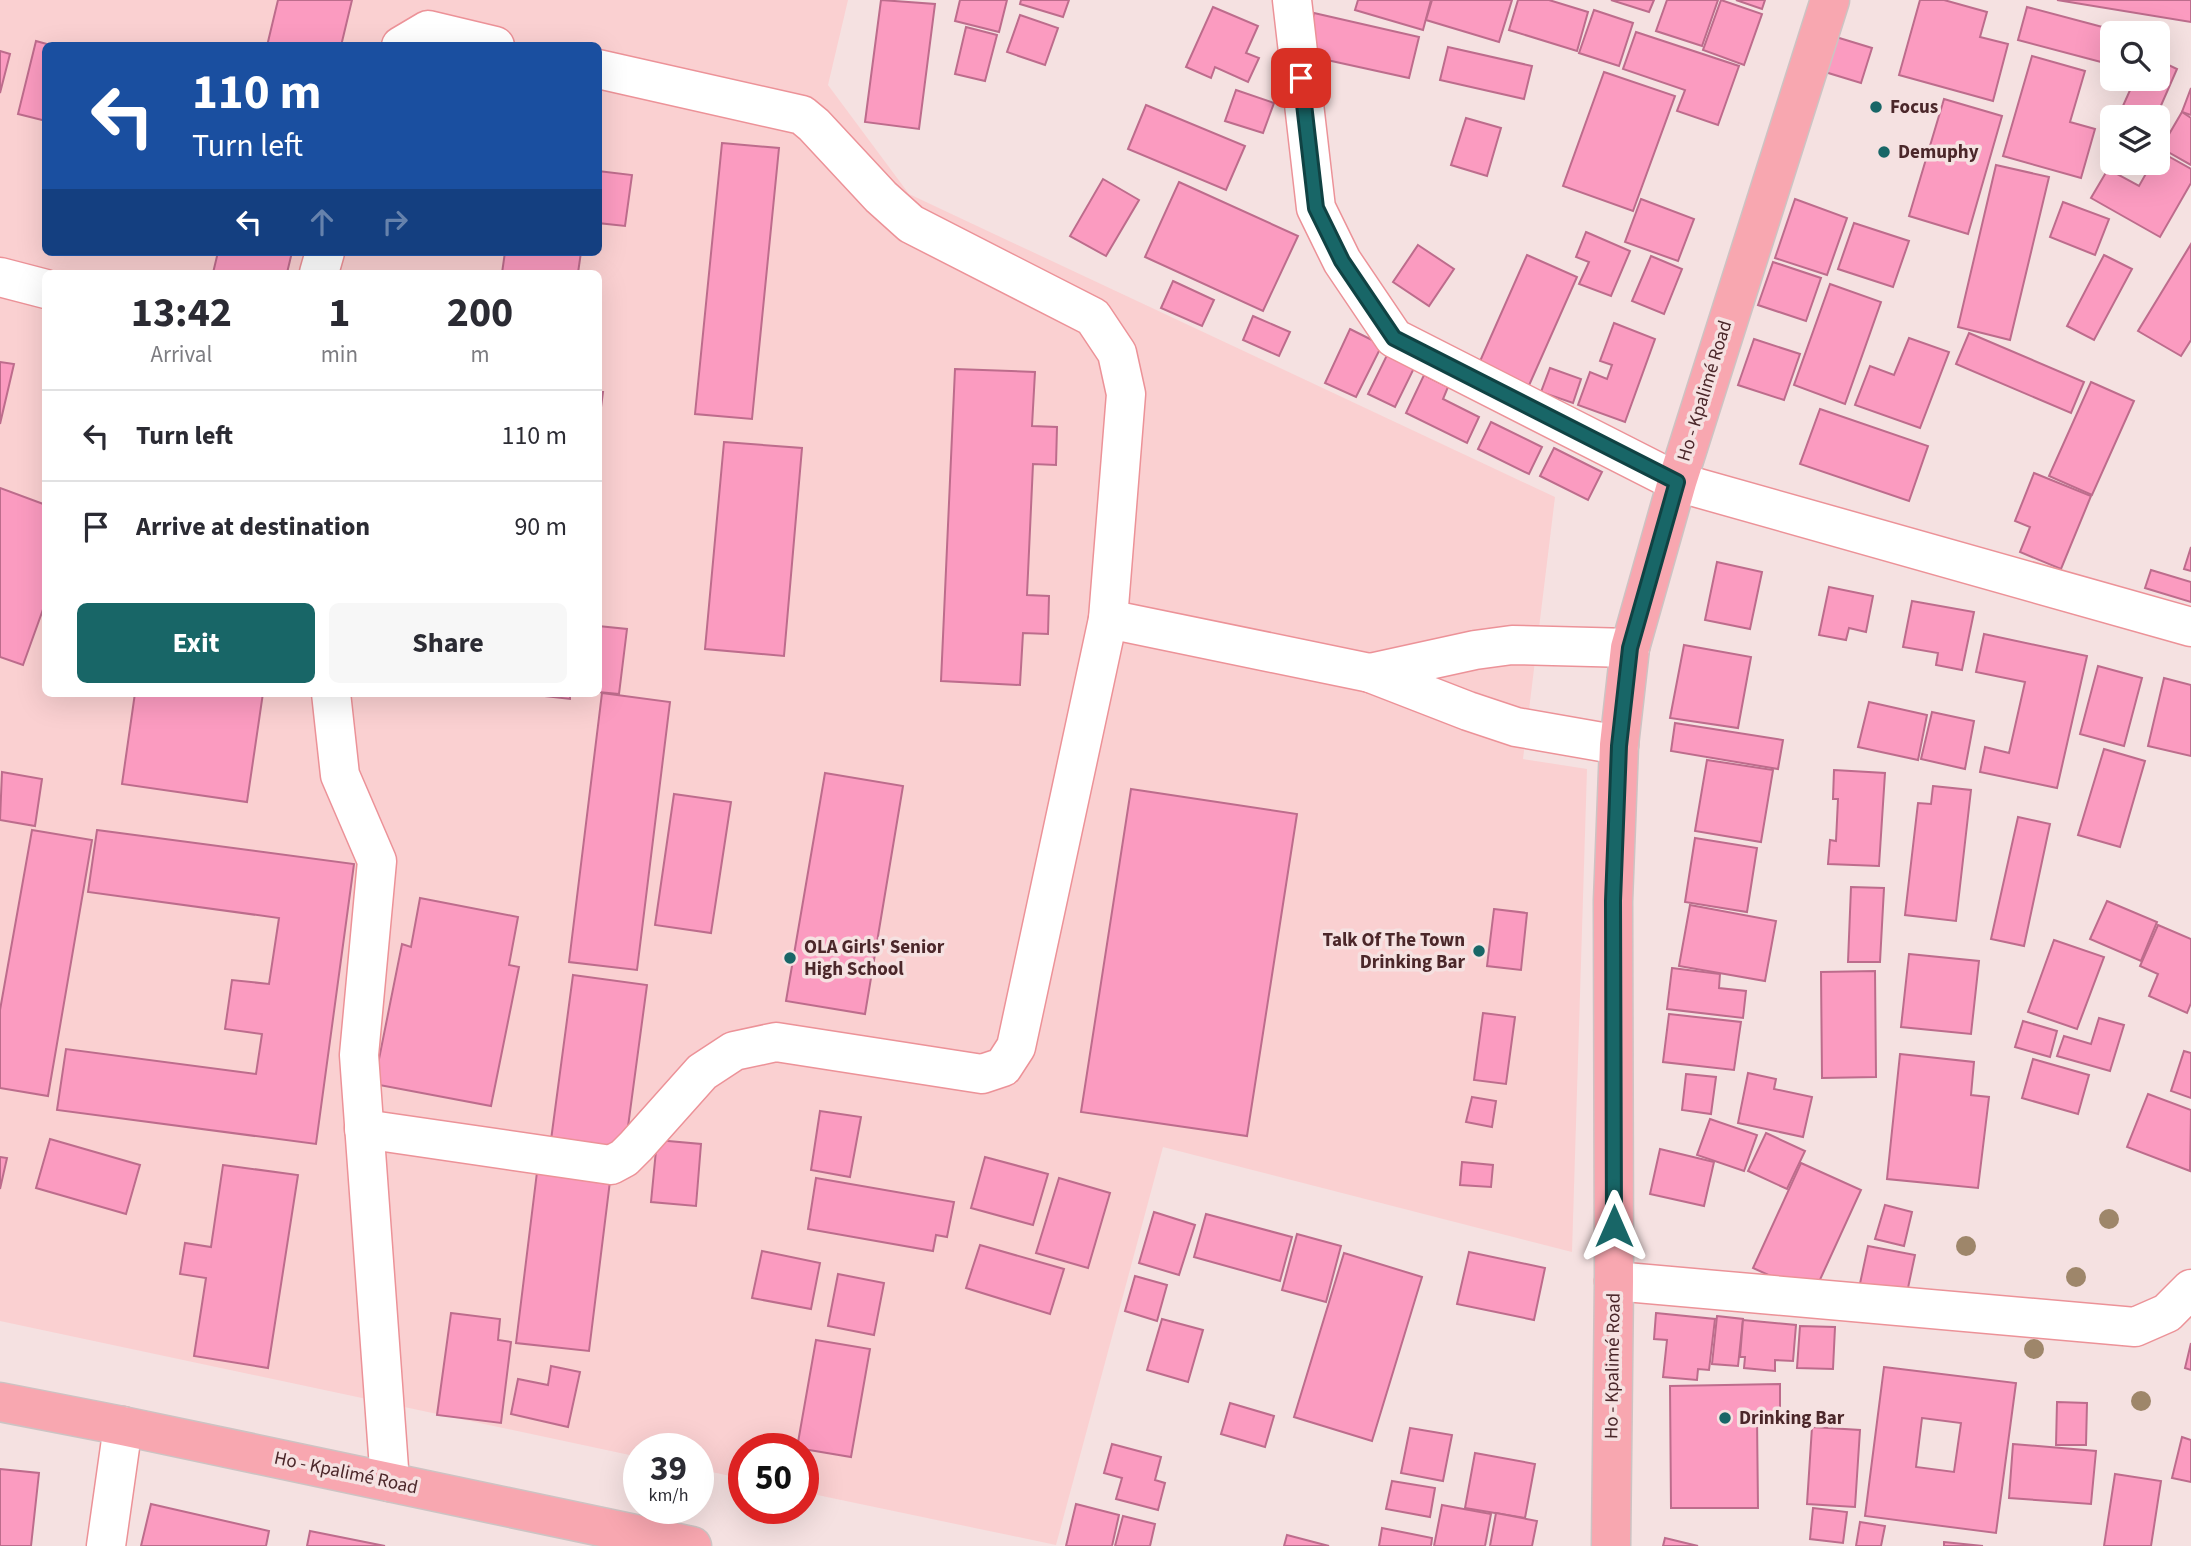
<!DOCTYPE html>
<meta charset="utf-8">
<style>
body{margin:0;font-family:"Source Sans 3",sans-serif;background:#f7f7f7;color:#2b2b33;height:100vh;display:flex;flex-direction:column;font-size:26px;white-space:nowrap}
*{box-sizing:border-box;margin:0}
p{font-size:23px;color:#7c7c81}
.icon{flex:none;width:38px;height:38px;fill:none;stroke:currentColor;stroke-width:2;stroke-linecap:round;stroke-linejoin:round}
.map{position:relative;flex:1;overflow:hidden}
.panel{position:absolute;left:42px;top:270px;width:560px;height:427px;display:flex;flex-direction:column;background:#fff;border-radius:10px;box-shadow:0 7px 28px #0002}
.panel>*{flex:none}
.banner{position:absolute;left:42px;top:42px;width:560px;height:214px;border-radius:10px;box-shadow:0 7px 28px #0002;background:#1a4fa0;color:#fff;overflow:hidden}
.controls{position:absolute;left:2100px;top:21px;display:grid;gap:14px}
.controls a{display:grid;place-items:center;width:70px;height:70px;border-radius:10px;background:#fff;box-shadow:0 7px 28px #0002;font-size:35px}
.speed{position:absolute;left:623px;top:1433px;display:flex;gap:14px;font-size:35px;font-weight:700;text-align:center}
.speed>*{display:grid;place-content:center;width:91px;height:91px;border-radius:50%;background:#fff;box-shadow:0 7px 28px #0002;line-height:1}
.speed small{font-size:18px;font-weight:400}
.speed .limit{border:10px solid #d22;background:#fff;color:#111}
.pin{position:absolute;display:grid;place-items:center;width:60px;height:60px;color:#fff;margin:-30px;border-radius:14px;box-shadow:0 4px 10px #0006}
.me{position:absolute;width:77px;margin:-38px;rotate:0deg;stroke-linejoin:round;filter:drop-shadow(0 0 5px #0008)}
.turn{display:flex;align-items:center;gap:24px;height:147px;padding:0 35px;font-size:32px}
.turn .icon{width:91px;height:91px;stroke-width:2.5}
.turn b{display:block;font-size:49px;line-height:60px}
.lanes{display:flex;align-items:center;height:66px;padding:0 35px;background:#0003;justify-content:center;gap:35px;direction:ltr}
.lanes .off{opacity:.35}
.eta{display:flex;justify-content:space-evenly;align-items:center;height:119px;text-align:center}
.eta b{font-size:42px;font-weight:700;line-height:49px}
.primary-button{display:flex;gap:14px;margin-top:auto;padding:14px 35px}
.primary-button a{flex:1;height:80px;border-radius:10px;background:#186667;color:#fff;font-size:28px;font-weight:700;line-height:80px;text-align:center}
.primary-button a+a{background:#f7f7f7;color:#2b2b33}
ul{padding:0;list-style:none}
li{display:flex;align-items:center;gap:21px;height:91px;padding:0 35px;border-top:2px solid #e1e1e2}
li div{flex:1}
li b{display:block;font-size:26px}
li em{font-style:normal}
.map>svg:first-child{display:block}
.built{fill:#fad0d1;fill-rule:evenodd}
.building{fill:#fb9bc0;stroke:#bd6c8c;stroke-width:2;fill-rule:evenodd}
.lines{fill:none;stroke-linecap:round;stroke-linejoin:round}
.minor-casing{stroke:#ec9298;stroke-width:41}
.major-casing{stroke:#cdc3c3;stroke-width:41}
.minor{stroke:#fff;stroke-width:38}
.major{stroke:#f8a7b0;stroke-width:38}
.tree{fill:#9e866a}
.route-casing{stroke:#104243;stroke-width:18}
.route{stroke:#186667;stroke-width:12}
.poi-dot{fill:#186667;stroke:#f5e1e1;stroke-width:2.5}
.labels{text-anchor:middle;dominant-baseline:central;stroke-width:7;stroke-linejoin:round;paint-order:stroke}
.poi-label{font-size:19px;font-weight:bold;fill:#4b272a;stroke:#f5e1e1;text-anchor:start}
.street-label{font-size:19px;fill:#4b272a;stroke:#f5e1e1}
</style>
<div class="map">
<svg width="2191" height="1546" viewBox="0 0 2191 1546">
<rect width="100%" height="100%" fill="#f5e1e1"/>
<!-- built -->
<path class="built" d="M0,0h848l-20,85 81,109 646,303 -32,262 64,10 -15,483 -409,-105 -107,398 -253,-53v-43h-59v30l-46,-10v-20h-59v8l-639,-136zM46,46h552v206h-552zM46,273h552v420h-552z"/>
<!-- building -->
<g class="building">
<polygon points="278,0 352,0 341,46 267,46"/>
<polygon points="881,0 935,4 919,129 865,122"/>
<polygon points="960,0 1007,0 999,32 955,21"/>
<polygon points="1021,0 1069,0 1063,17 1020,4"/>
<polygon points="1358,0 1431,0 1423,30 1355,10"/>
<polygon points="1432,0 1512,0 1499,42 1426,20"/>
<polygon points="1518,0 1549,0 1588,12 1577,51 1509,30"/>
<polygon points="1611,0 1654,0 1649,12"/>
<polygon points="1667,0 1718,0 1702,46 1656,31"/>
<polygon points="1721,0 1762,14 1744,65 1703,50"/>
<polygon points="1736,0 1765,0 1762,9"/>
<polygon points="1920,0 1944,0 1987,12 1980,37 2008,44 1993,101 1899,75"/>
<polygon points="2057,0 2191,0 2191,22"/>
<polygon points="1213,7 1258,26 1246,53 1259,58 1248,82 1215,67 1211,78 1186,67"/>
<polygon points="2027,7 2110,29 2101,62 2018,40"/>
<polygon points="1594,10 1633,23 1619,66 1579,53"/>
<polygon points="1314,13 1419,37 1409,78 1304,55"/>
<polygon points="1020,15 1058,28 1045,65 1007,52"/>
<polygon points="966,27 997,35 985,81 955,74"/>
<polygon points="1636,32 1739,66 1718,125 1677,111 1685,90 1623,69"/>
<polygon points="1836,37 1872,48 1861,83 1825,72"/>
<polygon points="36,41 54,46 46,46 46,121 18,114"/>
<polygon points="1448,47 1532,66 1524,99 1440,80"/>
<polygon points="0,51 10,54 0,93"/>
<polygon points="2032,56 2085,71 2070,122 2095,129 2081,178 2003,156"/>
<polygon points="2158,60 2177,69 2156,117 2118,117 2135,79 2158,79"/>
<polygon points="1604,72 1675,96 1633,211 1563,186"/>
<polygon points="2191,88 2191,115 2182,112"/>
<polygon points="1236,90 1274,103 1263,133 1225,121"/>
<polygon points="1944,99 2002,116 1968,234 1909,216"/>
<polygon points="1146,105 1245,146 1226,190 1128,149"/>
<polygon points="2182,112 2191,118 2191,165 2161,148"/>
<polygon points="1466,118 1501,128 1487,176 1451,165"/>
<polygon points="722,143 779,148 752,419 695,414"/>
<polygon points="2159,151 2191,169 2191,183 2160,237 2091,198 2108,169 2139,186 2152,163 2158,163"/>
<polygon points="1996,165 2049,177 2010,340 1958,327"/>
<polygon points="598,171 632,175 625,226 598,223"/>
<polygon points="1103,179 1139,200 1106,256 1070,236"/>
<polygon points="1179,182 1298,236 1263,311 1145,257"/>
<polygon points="1641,199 1694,219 1678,261 1625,242"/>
<polygon points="1795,199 1847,218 1827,275 1775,258"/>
<polygon points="2063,202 2109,219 2095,255 2050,237"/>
<polygon points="1854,223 1909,241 1893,287 1838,269"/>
<polygon points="1586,232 1630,251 1611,296 1579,284 1589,262 1576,257"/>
<polygon points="2191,244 2191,340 2181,356 2138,331"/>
<polygon points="1418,245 1454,269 1429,306 1393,282"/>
<polygon points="218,252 292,252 287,273 213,273"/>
<polygon points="505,252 581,252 578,273 502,273"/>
<polygon points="1527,255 1577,277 1527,390 1477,368"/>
<polygon points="2104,255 2132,269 2094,340 2067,326"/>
<polygon points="1651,256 1682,269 1664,314 1632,301"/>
<polygon points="1773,262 1821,278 1806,321 1758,305"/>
<polygon points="1173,281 1214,300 1202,326 1161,308"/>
<polygon points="1830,284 1881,302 1845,404 1794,385"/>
<polygon points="1253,316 1290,332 1279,356 1243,340"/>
<polygon points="1614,323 1655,339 1625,422 1578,405 1590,372 1607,379 1612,365 1600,361"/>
<polygon points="1350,329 1382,345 1356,397 1325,383"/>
<polygon points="1969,333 2084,382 2071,413 1956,364"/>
<polygon points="1909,338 1949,352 1920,428 1855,405 1870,366 1894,375"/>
<polygon points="1754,339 1800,354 1784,400 1738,385"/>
<polygon points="1390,349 1417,362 1395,407 1368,394"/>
<polygon points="0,362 14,364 0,424"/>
<polygon points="1550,368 1581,379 1573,403 1541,392"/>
<polygon points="955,369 1035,372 1032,426 1057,427 1056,465 1033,464 1027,595 1049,596 1048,634 1023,633 1020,685 941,681"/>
<polygon points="1424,375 1448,387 1443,399 1479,417 1467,443 1406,413"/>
<polygon points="2091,382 2134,401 2092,495 2049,476"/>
<polygon points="598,392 603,392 598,430"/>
<polygon points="1820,409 1928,446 1909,501 1800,464"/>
<polygon points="1491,422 1542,447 1529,474 1478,449"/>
<polygon points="724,442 802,448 784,656 705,649"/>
<polygon points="1554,448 1602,472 1588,500 1540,476"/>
<polygon points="2034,473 2091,496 2061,569 2020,552 2030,527 2015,521"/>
<polygon points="0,488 46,505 46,601 23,665 0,657"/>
<polygon points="2191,547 2191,571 2184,569"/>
<polygon points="1717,562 1762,572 1750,629 1705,620"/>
<polygon points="2151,570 2191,582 2191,602 2145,588"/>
<polygon points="1829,587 1873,596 1866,632 1849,628 1846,640 1819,635"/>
<polygon points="1912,601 1974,612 1962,670 1936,665 1938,653 1903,647"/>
<polygon points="598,626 627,629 619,694 598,692"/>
<polygon points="1984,634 2087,656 2057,788 1980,772 1985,747 2009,753 2025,682 1976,672"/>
<polygon points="1684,645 1751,657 1738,728 1670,718"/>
<polygon points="2098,666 2142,678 2124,746 2080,734"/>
<polygon points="2164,678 2191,685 2191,756 2148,746"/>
<polygon points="135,693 263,693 247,802 122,784"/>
<polygon points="518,693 570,693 570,699"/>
<polygon points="602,693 670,702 637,970 569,962"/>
<polygon points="1869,702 1927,715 1918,760 1858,747"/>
<polygon points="1932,712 1974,721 1965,769 1921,759"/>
<polygon points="1675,723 1783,740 1778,769 1671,751"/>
<polygon points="2104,749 2145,761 2120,847 2078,835"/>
<polygon points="1707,760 1773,770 1761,842 1695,831"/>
<polygon points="1834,770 1885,773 1879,866 1828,864 1830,840 1836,841 1838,799 1833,799"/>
<polygon points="2,772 42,779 35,826 0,820"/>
<polygon points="825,773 903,786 865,1014 786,1001"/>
<polygon points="1933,786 1971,790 1956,921 1905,915 1918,803 1931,804"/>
<polygon points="1131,789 1297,814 1247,1136 1081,1112"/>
<polygon points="674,794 731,802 711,933 655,925"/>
<polygon points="2018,817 2050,824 2024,946 1991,939"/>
<polygon points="32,830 92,840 48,1096 0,1088 0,1010"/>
<polygon points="97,830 354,864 316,1144 57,1110 66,1049 256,1074 262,1034 225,1029 232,980 269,984 279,918 88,892"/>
<polygon points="1695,838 1757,848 1747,912 1685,902"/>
<polygon points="1851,887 1884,888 1880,962 1848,962"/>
<polygon points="420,898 518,917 509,965 519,967 491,1106 374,1084 402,944 411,947"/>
<polygon points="2107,901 2157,922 2141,961 2090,939"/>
<polygon points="1690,905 1776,921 1765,981 1679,966"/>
<polygon points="1494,909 1527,913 1521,970 1487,966"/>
<polygon points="2158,925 2191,939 2191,1003 2187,1013 2149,996 2158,974 2140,966"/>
<polygon points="2054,940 2104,957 2077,1029 2028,1012"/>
<polygon points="1909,954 1979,961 1971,1034 1901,1027"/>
<polygon points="1672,968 1720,974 1719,988 1746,991 1743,1018 1667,1009"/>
<polygon points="1875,971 1876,1077 1822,1078 1821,972"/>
<polygon points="573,975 647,985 625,1149 551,1140"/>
<polygon points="1483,1013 1515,1017 1506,1084 1474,1080"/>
<polygon points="1669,1014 1741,1022 1734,1070 1663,1062"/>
<polygon points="2099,1018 2124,1025 2110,1071 2057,1056 2064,1036 2091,1044"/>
<polygon points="2023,1021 2057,1031 2050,1057 2015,1047"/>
<polygon points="2184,1051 2191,1053 2191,1098 2171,1091"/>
<polygon points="1900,1054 1974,1062 1971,1095 1989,1097 1978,1188 1887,1179"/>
<polygon points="2033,1059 2089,1075 2078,1114 2022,1098"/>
<polygon points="1748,1073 1776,1079 1774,1089 1812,1097 1803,1137 1738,1123"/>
<polygon points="1686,1074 1716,1077 1711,1114 1682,1110"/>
<polygon points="2148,1094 2191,1110 2190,1171 2127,1147"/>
<polygon points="1472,1097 1496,1101 1492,1127 1466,1122"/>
<polygon points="820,1111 861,1117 850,1177 811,1170"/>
<polygon points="1710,1119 1757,1135 1744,1171 1697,1155"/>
<polygon points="1766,1133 1805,1151 1787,1189 1748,1171"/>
<polygon points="50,1139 140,1165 126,1214 36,1188"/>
<polygon points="657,1140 701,1144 696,1206 651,1202"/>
<polygon points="1660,1149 1714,1162 1704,1206 1650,1194"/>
<polygon points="0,1157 7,1158 0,1189"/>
<polygon points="985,1157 1048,1174 1033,1225 971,1208"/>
<polygon points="1462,1162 1493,1165 1491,1187 1460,1185"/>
<polygon points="1801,1163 1861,1190 1813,1295 1753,1268"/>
<polygon points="223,1165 298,1175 268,1368 194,1356 206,1278 180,1274 185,1243 211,1247"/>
<polygon points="537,1172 610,1181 589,1351 516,1343"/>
<polygon points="816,1178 954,1202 947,1237 936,1235 933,1251 808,1229"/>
<polygon points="1059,1178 1110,1193 1088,1268 1036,1253"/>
<polygon points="1885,1205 1912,1212 1904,1246 1875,1239"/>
<polygon points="1154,1212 1195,1225 1179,1275 1139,1263"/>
<polygon points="1206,1214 1292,1237 1280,1281 1194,1257"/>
<polygon points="1297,1234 1341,1246 1326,1302 1282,1290"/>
<polygon points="980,1245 1064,1269 1050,1314 966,1288"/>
<polygon points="1868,1246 1915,1255 1905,1302 1858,1293"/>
<polygon points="762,1251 820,1263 811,1309 752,1298"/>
<polygon points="1469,1252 1545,1268 1534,1320 1457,1304"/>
<polygon points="1344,1253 1422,1277 1372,1441 1294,1417"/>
<polygon points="838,1274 884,1283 874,1335 828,1326"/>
<polygon points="1135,1276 1167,1285 1157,1321 1125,1311"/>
<polygon points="451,1313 500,1319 498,1340 511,1342 501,1423 437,1415"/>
<polygon points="1656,1313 1715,1319 1709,1370 1698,1369 1697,1380 1663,1377 1667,1340 1654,1339"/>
<polygon points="1717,1316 1743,1319 1738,1366 1712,1364"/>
<polygon points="1162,1319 1203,1330 1188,1382 1147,1370"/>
<polygon points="1743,1320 1796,1325 1793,1361 1775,1360 1775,1371 1744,1368 1745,1357 1740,1357"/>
<polygon points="1800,1326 1835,1327 1833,1369 1797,1368"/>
<polygon points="816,1340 870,1349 851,1457 797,1448"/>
<polygon points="2191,1343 2191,1370 2185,1368"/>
<polygon points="551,1366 580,1372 568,1427 511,1414 518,1379 548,1385"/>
<path d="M1884,1367l132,16 -20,150 -131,-17zM1922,1418l39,5 -7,49 -38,-5z"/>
<polygon points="1780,1384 1780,1417 1757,1417 1758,1508 1671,1508 1670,1386"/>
<polygon points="2057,1402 2087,1403 2086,1445 2056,1445"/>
<polygon points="1230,1403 1274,1416 1265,1447 1221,1434"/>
<polygon points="1812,1427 1860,1430 1855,1507 1807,1504"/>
<polygon points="1410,1428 1452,1435 1443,1481 1401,1473"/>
<polygon points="2182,1437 2191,1440 2191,1482 2172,1478"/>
<polygon points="1112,1444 1161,1457 1155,1480 1165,1483 1158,1510 1116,1499 1122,1478 1104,1473"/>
<polygon points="2013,1444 2096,1451 2091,1504 2009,1498"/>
<polygon points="1475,1453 1535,1464 1525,1518 1465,1508"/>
<polygon points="0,1469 39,1473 31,1546 0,1546"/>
<polygon points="2115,1474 2161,1481 2151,1546 2104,1546"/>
<polygon points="1392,1481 1435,1488 1430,1517 1386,1509"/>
<polygon points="151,1504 269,1531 266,1546 141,1546"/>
<polygon points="1076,1504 1119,1515 1112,1546 1066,1546"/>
<polygon points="1442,1505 1491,1514 1485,1546 1434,1546"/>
<polygon points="1813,1508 1847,1512 1843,1543 1810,1539"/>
<polygon points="1496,1513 1537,1521 1532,1546 1490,1546"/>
<polygon points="1123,1516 1155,1524 1150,1546 1115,1546"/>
<polygon points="1860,1522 1885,1526 1881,1546 1856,1546"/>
<polygon points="1382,1528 1432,1538 1431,1546 1379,1546"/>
<polygon points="310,1531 385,1546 307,1546"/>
<polygon points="1287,1535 1329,1546 1284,1546"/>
<polygon points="1665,1538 1698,1546 1663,1546"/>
<polygon points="1944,1542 1983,1546 1944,1546"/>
</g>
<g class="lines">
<defs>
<g id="minor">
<polyline points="1292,0 1316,208 1342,261 1394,338 1677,482 2191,627"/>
<polyline points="401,46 428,30 495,46"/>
<polyline points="319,273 325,252"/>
<polyline points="0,277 46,289"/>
<polyline points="1108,619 1370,673 1468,711 1516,727 1619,745"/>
<polyline points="1370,673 1475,650 1512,645 1630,648"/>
<polyline points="331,693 340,775 377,861 359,1055 390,1482"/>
<polyline points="364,1129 611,1165 624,1158 636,1146 702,1072 734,1051 776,1042 982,1074 1003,1067 1016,1047 1108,619 1126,394 1117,353 1093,317 911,224 881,197 814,125 802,115 598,69"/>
<polyline points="1614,1281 2135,1327 2167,1313 2191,1289"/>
<polyline points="106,1546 123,1426"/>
</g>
<g id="major">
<polyline points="0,1402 123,1426 692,1546"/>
<polyline points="1611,1546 1614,1281 1613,901 1619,745 1630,648 1677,482 1830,0"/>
</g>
</defs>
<!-- minor casing -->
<use href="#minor" class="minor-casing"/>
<!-- major casing -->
<use href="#major" class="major-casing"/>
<!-- minor -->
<use href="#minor" class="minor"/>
<!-- major -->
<use href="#major" class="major"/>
</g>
<!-- trees -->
<g class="tree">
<circle cx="2109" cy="1219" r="10"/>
<circle cx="1966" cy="1246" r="10"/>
<circle cx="2076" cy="1277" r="10"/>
<circle cx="2034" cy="1349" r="10"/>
<circle cx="2141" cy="1401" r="10"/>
</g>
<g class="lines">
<defs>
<polyline id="route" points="1301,78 1316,208 1342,261 1394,338 1677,482 1630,648 1619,746 1613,901 1614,1226"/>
</defs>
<!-- route casing -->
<use href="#route" class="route-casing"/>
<!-- route -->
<use href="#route" class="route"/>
</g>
<!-- markers -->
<g class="poi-dot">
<circle cx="1876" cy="107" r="7"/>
<circle cx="1884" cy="152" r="7"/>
<circle cx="1479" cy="951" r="7"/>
<circle cx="790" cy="958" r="7"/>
<circle cx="1725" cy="1418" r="7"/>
</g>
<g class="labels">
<!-- poi labels -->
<g class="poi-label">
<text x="1890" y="107">Focus</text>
<text x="1898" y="152">Demuphy</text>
<text x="1465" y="940" text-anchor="end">Talk Of The Town<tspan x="1465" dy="22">Drinking Bar</tspan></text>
<text x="804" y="947">OLA Girls' Senior<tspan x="804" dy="22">High School</tspan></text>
<text x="1739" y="1418">Drinking Bar</text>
</g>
<!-- street labels -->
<g class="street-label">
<text transform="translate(1705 391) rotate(-73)">Ho - Kpalimé Road</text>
<text transform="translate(1613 1366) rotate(-89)">Ho - Kpalimé Road</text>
<text transform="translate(346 1473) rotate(12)">Ho - Kpalimé Road</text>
</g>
</g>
</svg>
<div class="controls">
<a><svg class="icon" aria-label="search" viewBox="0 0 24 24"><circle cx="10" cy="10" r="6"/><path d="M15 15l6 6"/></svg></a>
<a><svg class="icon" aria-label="layers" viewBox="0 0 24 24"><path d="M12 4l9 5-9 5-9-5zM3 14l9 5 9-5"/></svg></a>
</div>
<div class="speed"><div>39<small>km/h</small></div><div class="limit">50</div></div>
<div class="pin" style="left:1301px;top:78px;background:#d93025"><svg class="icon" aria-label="arrive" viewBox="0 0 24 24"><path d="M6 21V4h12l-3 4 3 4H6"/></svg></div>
<svg class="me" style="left:1614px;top:1226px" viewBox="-20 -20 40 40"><path d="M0-17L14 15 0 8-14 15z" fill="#186667" stroke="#fff" stroke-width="4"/></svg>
<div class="banner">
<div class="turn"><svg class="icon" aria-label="left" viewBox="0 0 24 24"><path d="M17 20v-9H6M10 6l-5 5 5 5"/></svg><div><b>110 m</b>Turn left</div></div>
<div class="lanes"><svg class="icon" aria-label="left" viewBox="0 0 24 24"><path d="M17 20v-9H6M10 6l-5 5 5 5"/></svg><svg class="icon off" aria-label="ahead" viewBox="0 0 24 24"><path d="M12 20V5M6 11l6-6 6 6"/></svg><svg class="icon off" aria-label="right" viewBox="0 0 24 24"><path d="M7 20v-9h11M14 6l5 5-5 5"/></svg></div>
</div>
<section class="panel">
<div class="eta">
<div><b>13:42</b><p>Arrival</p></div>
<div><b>1</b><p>min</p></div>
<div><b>200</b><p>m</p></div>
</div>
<ul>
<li><svg class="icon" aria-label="left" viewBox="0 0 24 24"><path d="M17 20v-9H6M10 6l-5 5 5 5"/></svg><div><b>Turn left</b></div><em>110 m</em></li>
<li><svg class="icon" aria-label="arrive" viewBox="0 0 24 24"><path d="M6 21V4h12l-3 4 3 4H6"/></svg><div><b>Arrive at destination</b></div><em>90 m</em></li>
</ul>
<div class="primary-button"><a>Exit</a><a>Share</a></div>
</section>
</div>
